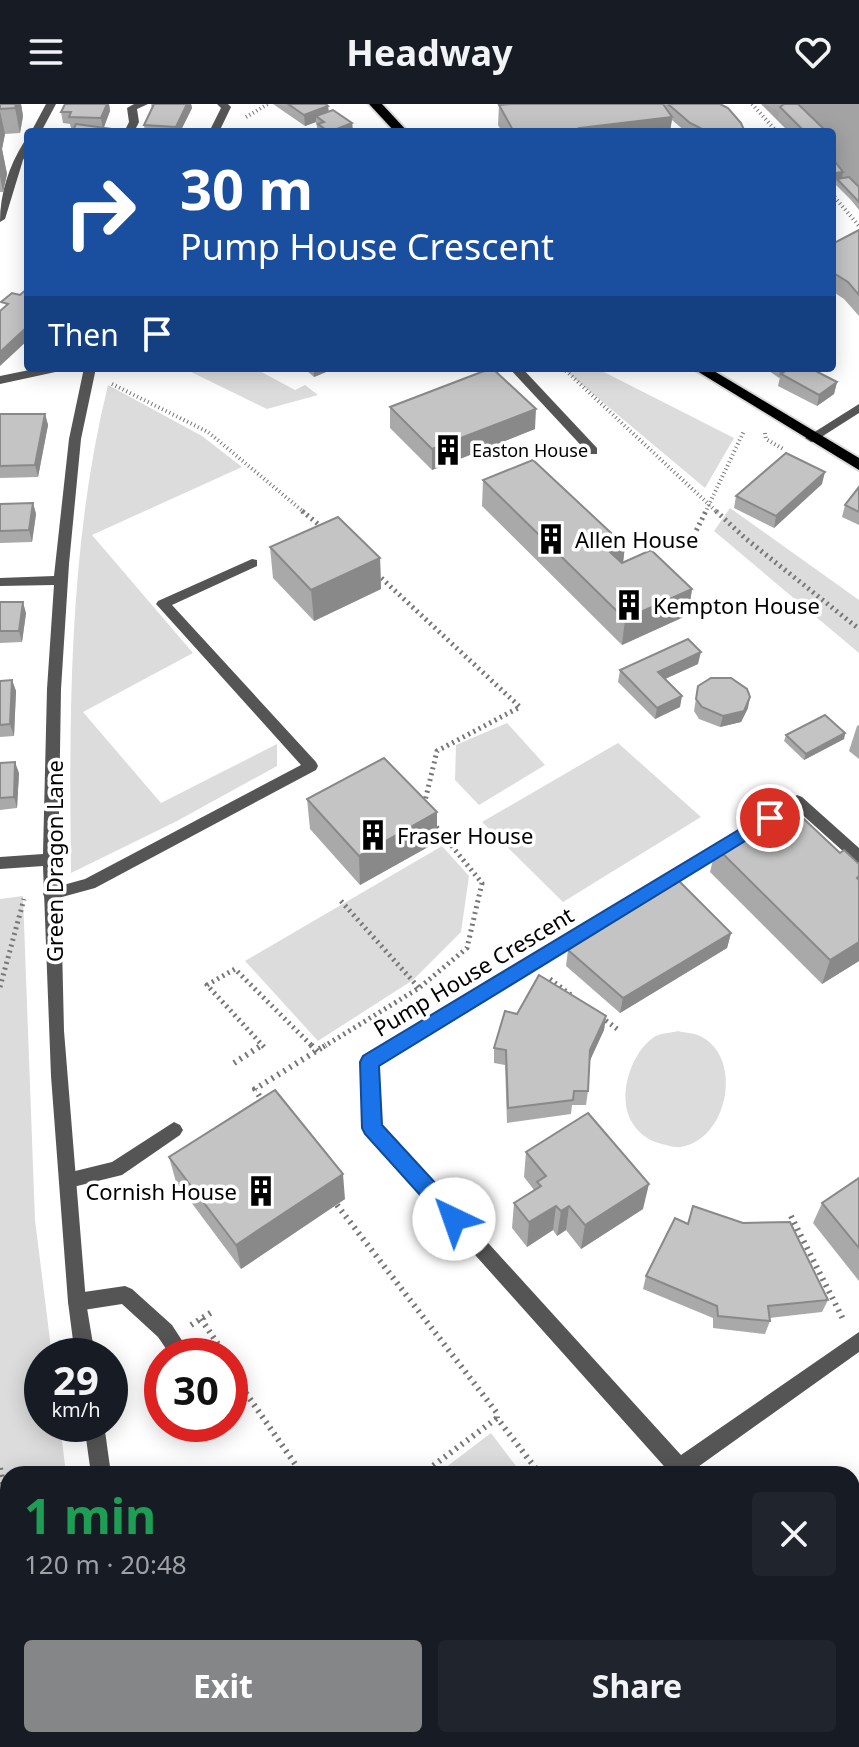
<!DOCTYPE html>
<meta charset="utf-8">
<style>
body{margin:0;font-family:"Noto Sans",sans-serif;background:#20242c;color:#f1f3f6;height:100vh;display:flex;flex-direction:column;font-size:30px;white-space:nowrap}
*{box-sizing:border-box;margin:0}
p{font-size:26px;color:#9ea1a6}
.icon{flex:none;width:44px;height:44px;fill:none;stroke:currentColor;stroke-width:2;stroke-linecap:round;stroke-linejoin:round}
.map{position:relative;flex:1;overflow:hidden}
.panel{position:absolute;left:0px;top:1362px;width:860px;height:282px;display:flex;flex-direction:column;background:#171b24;border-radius:24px 24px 0 0;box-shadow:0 4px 20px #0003}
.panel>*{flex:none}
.top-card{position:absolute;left:24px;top:24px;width:812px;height:244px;border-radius:8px;box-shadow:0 4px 20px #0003;background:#1a4fa0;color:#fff;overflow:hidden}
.speed{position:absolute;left:24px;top:1234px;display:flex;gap:16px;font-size:40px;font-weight:700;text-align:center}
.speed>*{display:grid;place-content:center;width:104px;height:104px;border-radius:50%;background:#171b24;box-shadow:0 4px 20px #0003;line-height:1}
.speed small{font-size:20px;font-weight:400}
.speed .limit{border:12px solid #d22;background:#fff;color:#111}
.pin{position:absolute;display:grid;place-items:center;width:68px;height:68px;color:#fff;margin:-34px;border:4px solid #fff;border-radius:50%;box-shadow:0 2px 8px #0007}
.me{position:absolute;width:88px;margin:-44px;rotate:318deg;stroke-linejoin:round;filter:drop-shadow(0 0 6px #0008)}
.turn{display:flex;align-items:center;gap:28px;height:168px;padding:0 24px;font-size:36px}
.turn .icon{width:104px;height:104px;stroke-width:2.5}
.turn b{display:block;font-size:56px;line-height:68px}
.then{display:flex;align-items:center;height:76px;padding:0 24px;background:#0003;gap:16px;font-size:30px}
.round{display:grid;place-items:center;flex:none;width:84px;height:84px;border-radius:8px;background:#20242c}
.overview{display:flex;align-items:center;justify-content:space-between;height:136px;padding:0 24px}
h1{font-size:48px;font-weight:700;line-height:60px;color:#1e9e55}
.primary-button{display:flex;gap:16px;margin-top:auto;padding:16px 24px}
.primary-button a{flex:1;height:92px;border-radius:8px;background:#858687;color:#fff;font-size:32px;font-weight:700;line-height:92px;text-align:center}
.primary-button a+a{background:#20242c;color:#f1f3f6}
header{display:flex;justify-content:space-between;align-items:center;height:104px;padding:0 24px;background:#171b24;font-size:36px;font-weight:700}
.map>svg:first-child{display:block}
.green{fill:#dcdcdc}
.water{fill:#a3a3a3}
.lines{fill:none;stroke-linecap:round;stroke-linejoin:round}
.primary-casing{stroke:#dbdbdb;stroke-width:4}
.path-far2{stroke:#777;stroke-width:4;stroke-dasharray:1 3;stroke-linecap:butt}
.path-far1{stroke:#777;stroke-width:5;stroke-dasharray:2 4;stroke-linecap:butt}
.path{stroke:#777;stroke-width:6;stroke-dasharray:2 5;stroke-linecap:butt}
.service{fill:#555;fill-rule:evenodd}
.minor{fill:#555;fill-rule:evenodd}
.primary{fill:#000;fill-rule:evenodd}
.wall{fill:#a9a9a9}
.shaded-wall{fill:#898989}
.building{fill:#c4c4c4;stroke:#898989;stroke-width:2}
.route{fill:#1a73e8;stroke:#114b97;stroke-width:2}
.labels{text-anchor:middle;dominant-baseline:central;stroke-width:7;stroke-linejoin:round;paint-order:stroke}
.far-poi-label{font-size:18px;fill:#000;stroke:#fff;text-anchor:start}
.poi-label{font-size:22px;fill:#000;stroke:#fff;text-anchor:start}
.street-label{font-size:22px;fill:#000;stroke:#fff}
</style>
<header><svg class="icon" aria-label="menu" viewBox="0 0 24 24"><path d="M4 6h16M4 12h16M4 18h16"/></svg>Headway<svg class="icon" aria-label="heart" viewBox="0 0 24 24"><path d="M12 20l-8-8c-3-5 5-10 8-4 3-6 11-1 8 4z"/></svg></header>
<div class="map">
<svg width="859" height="1643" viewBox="0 0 859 1643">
<rect width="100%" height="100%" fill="#fff"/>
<!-- green -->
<g class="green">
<polygon points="183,264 254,264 295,286 305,281 318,291 267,305"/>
<polygon points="562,264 596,264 734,334 705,384"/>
<path d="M108,281l94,51 40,31 -150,68 101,118 -110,59 78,91 116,-59v22l-100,55 -106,52c-2,-163 -2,-329 37,-488z"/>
<polygon points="730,404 859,496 859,549 714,427"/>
<polygon points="507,619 545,661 479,701 455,676 456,641"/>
<polygon points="618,639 701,713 563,798 482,718"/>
<polygon points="442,742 469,772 461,828 413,876 318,937 245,857"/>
<polygon points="23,792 35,1116 52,1252 42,1252 42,1320 60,1320 66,1370 8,1370 8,1549 0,1551 0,795"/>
<path d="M678,927c7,2 18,2 24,6 42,23 25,104 -22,110 -5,1 -13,-2 -18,-3 -12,-3 -22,-9 -29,-20 -17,-26 -3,-70 21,-87 6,-4 17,-4 24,-6z"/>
<polygon points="491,1329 522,1370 437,1370"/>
</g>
<!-- water -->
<polygon class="water" points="761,0 859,0 859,106 838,79 832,79 832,28 789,28"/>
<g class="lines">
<defs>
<g id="primary">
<polygon points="369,0 382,0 408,28 395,28"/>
<polygon points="692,264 709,264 859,354 859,366"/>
</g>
</defs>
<!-- primary casing -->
<use href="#primary" class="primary-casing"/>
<!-- path-far2 -->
<g class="path-far2">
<polyline points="752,0 777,28"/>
<polyline points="246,13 268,0"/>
<polyline points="832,90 859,122"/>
<polyline points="563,264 718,409"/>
<polyline points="112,280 208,328 305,409"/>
<polyline points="765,329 766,335 783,345"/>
<polyline points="705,409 744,327"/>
</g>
<!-- path-far1 -->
<g class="path-far1">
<polyline points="302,407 323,424"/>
<polyline points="716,407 745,434 859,525"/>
<polyline points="691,437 706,407"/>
<polyline points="377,470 520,603 437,647 424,701"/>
<polyline points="341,797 419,884"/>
<polyline points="550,875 571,891"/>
<polyline points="0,883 24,795"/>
<polyline points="601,913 620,927"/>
<polyline points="264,943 207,881 235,865 313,943"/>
<polyline points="323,943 419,884 467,844 482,779 433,719"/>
</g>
<!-- path -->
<g class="path">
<polyline points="311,941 318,948"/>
<polyline points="234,959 262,941"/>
<polyline points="263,998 255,985 326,941"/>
<polyline points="337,1101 497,1309 497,1314 540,1370"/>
<polyline points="791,1112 844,1217"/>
<polyline points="201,1215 226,1252"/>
<polyline points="191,1221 212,1208"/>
<polyline points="230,1266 302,1370"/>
<polyline points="0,1364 8,1407"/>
<polyline points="422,1370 497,1314"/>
<polyline points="243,1636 248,1643"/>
<polyline points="473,1636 478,1643"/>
<polyline points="684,1636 730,1643"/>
<polyline points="745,1636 751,1643"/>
</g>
<!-- service -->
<g class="service">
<polygon points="509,264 522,264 597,344 597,350 589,350"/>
<polygon points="252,455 257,456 257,462 172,501 316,658 318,662 316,666 95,784 51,796 45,794 43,790 45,786 85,775 301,661 156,500 158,497"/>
<polygon points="174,1018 180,1021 183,1026 180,1031 122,1071 69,1084 63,1082 60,1076 63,1070 112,1058"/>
<polygon points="125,1182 132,1185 172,1221 192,1252 171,1252 158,1233 122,1200 77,1207 70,1204 68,1198 70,1192 77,1189"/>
</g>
<!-- minor -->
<g class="minor">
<polygon points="46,0 56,0 41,28 31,28"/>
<polygon points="134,0 148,0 137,5 139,18 134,28 124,28 129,18 127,4"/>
<polygon points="217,0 228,0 231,3 219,28 209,28 221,4"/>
<path d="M28,37v11l-5,8 -18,59 -5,3c0,-29 9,-56 24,-80z"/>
<polygon points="39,264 62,264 60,267 0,280 0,272"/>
<polygon points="84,264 96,264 81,335 69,460 61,585 59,711 64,927 86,1198 95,1252 75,1252 68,1198 51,972 43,762 0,765 0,753 43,750 47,585 54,481 0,482 0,474 54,472 69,335"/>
<polygon points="859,300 859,309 815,337 811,338 805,334"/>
<polygon points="797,691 802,693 859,744 859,759 854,757 796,705 768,722 758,722 755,718 758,714"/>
<polygon points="733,730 741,736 738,740 379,962 381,1021 681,1351 859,1228 859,1248 688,1370 671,1370 366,1029 363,1024 361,958 364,953"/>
<polygon points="84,1320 104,1320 111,1370 91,1370"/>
<polygon points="30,1636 73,1636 70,1643 27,1643"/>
<polygon points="125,1636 147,1636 148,1643 126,1643"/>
</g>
<!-- primary -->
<use href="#primary" class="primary"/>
</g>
<!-- wall -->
<g class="wall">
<polygon points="0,0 21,0 23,12 20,29 5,30 2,45 7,70 3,88 0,88"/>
<polygon points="65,0 109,0 110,7 103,24 112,25 112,28 72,28 74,25 71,24 70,20 63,19 61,8"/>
<polygon points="151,0 191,0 192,4 180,28 145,28 144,21 152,4"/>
<polygon points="273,0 326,0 328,2 329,8 352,19 353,28 318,28 316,18 305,22"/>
<polygon points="507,0 720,0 745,28 686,28 672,16 670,28 502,28 498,21 499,1"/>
<polygon points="766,0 798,0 827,28 792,28 778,14 780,6 772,5"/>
<polygon points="837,75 859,83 859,104 836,81"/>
<polygon points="859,126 859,212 844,195 832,187 832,140"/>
<polygon points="306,264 325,264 326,268 314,273 306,266"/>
<polygon points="765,264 810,264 837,278 834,290 817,302 778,282 780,273 779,274"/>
<polygon points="390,303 535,325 432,366 390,324"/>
<polygon points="0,310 45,310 48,321 38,373 0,374"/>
<polygon points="483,376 625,442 623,458 692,485 688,511 622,541 482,402"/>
<polygon points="822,380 774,424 734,404 736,392"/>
<polygon points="859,383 859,421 842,413 845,401"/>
<polygon points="33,399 36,410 32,438 0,439 0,400"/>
<polygon points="270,443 380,454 381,485 314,517 273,474"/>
<polygon points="0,498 26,509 22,538 0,539"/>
<polygon points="698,560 665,575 680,603 655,615 618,578 620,566"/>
<polygon points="12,576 16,587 14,632 0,633 0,577"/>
<polygon points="698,582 748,604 741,618 720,623 699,615 694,607"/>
<polygon points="859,621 859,655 849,647 857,622"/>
<polygon points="845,629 844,635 804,656 784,637 786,631"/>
<polygon points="0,659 19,669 17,704 0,706"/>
<polygon points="307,695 437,708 437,738 360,781 310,725"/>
<polygon points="716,743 840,749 859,760 859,857 822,880 710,768"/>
<polygon points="636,802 731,829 727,844 620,909 566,862 568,846 600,825 601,818"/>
<polygon points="517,910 606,912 604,926 589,957 588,987 586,1001 572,1001 571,1010 507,1019 505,961 494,959 494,944"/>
<polygon points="526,1048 643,1105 581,1145 566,1126 557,1132 553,1126 527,1143 512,1124 514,1099 534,1086 524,1073"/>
<polygon points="169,1053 345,1095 241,1165 176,1078"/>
<polygon points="859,1074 859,1177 813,1119 822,1099"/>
<polygon points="646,1172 828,1196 822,1208 769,1214 770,1217 765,1230 713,1224 713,1214 643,1185"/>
</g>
<!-- shaded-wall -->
<g class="shaded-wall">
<polygon points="16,0 21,0 23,12 20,29 15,4"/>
<polygon points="107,0 109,0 110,7 103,26 101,14"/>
<polygon points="187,0 191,0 192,4 180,28 177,28 176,23"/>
<polygon points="328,2 329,13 316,12 316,18 305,22 304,11"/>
<polygon points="0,7 5,30 2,45 7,70 3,88 0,72"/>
<polygon points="672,13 670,28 579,28 579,24"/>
<polygon points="352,19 353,28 329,28"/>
<polygon points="843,68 842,74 834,75 835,69"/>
<polygon points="28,222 28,236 0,262 0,248"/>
<polygon points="320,264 325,264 326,268 314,273 314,267"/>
<polygon points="781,264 800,264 781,270 779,274"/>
<polygon points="837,278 834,290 817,302 819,291"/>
<polygon points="536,305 535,325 432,366 432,345"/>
<polygon points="45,310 48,321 38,373 35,361"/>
<polygon points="825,368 822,380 774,424 776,412"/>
<polygon points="33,399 36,410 32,438 29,426"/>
<polygon points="625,442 622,468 610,448"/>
<polygon points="380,454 381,485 314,517 311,486"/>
<polygon points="692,485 688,511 622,541 625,515"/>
<polygon points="23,498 26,509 22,538 19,527"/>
<polygon points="701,548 698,560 656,579 658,568"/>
<polygon points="12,576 16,587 14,632 10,620"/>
<polygon points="682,592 680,603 655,615 657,604"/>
<polygon points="750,593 748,604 741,618 720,623 723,612"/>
<polygon points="845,629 844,635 804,656 806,650"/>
<polygon points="15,658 19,669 17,704 14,693"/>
<polygon points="437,708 437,738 360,781 359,752"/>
<polygon points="731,829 727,844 620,909 623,894"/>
<polygon points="859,838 859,857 822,880 830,856"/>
<polygon points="606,912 604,926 588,961 590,946"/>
<polygon points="343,1070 345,1095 241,1165 236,1141"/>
<polygon points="649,1080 643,1105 581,1145 585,1121"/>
<polygon points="556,1102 553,1126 527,1143 529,1118"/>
<polygon points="569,1102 566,1126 557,1132 561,1107"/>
<polygon points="296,1636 304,1636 298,1641"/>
</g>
<!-- building -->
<g class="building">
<polygon points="0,0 16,0 15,4 0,5"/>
<polygon points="65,0 107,0 101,14 69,13 71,8 61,8"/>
<polygon points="154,0 187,0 176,23 144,21"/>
<polygon points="288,0 326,0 328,2 304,11"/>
<polygon points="510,0 663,0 672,13 579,24 581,28 514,28 499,1"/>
<polygon points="668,0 720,0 728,4 741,19 745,28 708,28 690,19"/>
<polygon points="784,0 798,0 827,28 805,28 780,3"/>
<polygon points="333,6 352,19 329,28 318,20 324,18 316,12"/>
<polygon points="76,20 112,25 110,28 72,28"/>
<polygon points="832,54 843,68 835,69 832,66"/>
<polygon points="849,73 859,83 859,98 837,75"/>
<polygon points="859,126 859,191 848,178 832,168 832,140"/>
<polygon points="28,184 28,222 0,248 0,207 8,200 1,198 12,189 20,191"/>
<polygon points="492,264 536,305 432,345 390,303"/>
<polygon points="790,264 810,264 837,278 819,291 781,270"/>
<polygon points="0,310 45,310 35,361 0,362"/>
<polygon points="786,349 825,368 776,412 736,392"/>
<polygon points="533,356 625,442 610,448 622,459 651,446 692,485 625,515 483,376"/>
<polygon points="859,383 859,408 845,401"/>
<polygon points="33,399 29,426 0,427 0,400"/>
<polygon points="338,413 380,454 311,486 270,443"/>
<polygon points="0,498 23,498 19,527 0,527"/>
<polygon points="688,535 701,548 658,568 682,592 657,604 620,566"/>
<polygon points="711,574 731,574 747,585 750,593 744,607 723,612 702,603 696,595 698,582"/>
<polygon points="12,576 10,620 0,621 0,577"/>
<polygon points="825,611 845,629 806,650 786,631"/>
<polygon points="384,654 437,708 359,752 307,695"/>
<polygon points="15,658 14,693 0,694 0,659"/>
<polygon points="790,702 840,749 844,746 859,760 859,772 857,774 859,776 859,838 830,856 716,743"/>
<polygon points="677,775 731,829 623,894 568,846 605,822 601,818 631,798 636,802"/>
<polygon points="539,871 606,912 590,946 588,987 574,987 573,996 508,1004 506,946 494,944 505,907 517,910"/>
<polygon points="275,986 343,1070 236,1141 169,1053"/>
<polygon points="588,1009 649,1080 585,1121 569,1102 561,1107 556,1102 529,1118 514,1099 541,1082 537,1078 546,1072 526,1048"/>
<polygon points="859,1074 859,1144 822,1099"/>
<polygon points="693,1102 743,1119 790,1118 828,1196 768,1202 770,1217 718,1212 717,1202 646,1172 675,1114 688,1120"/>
</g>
<!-- route -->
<polygon class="route" points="770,707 776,709 779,714 776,718 379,962 382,1021 462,1108 465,1115 462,1121 454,1124 447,1121 365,1030 362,1024 360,958 363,952"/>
<!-- icons -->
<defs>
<symbol id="building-bare" viewBox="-9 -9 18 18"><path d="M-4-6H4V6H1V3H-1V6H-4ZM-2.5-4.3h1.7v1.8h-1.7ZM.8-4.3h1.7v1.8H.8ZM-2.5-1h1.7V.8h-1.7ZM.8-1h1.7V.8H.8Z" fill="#000" stroke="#fff" stroke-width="2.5" paint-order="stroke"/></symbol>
</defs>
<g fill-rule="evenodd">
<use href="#building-bare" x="426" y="324" width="44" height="44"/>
<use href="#building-bare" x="529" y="413" width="44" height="44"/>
<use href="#building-bare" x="607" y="479" width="44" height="44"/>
<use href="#building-bare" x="351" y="709" width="44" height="44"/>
<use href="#building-bare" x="239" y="1065" width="44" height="44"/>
</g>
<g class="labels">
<!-- far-poi labels -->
<g class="far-poi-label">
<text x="472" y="346">Easton House</text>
</g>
<!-- poi labels -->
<g class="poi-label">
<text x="575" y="435">Allen House</text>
<text x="653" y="501">Kempton House</text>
<text x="397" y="731">Fraser House</text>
<text x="237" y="1087" text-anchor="end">Cornish House</text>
</g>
<!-- street labels -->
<g class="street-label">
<text transform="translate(54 757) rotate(-90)">Green Dragon Lane</text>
<text transform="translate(473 867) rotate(-31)">Pump House Crescent</text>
</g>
</g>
</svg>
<div class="speed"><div>29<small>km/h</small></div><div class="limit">30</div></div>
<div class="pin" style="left:770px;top:714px;background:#d93025"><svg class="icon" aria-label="arrive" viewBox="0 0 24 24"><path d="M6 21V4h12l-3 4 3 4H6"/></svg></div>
<svg class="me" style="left:454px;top:1115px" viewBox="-20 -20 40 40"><circle r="19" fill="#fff"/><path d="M0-13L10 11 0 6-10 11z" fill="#1a73e8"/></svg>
<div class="top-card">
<div class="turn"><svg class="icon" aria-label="right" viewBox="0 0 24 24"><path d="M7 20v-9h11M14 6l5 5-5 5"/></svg><div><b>30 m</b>Pump House Crescent</div></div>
<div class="then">Then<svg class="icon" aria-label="arrive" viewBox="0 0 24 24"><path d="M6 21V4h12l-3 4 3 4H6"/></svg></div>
</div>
<section class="panel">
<div class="overview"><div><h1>1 min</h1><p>120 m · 20:48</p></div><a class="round"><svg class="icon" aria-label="close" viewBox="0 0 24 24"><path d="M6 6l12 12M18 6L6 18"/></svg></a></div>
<div class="primary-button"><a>Exit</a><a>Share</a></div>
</section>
</div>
